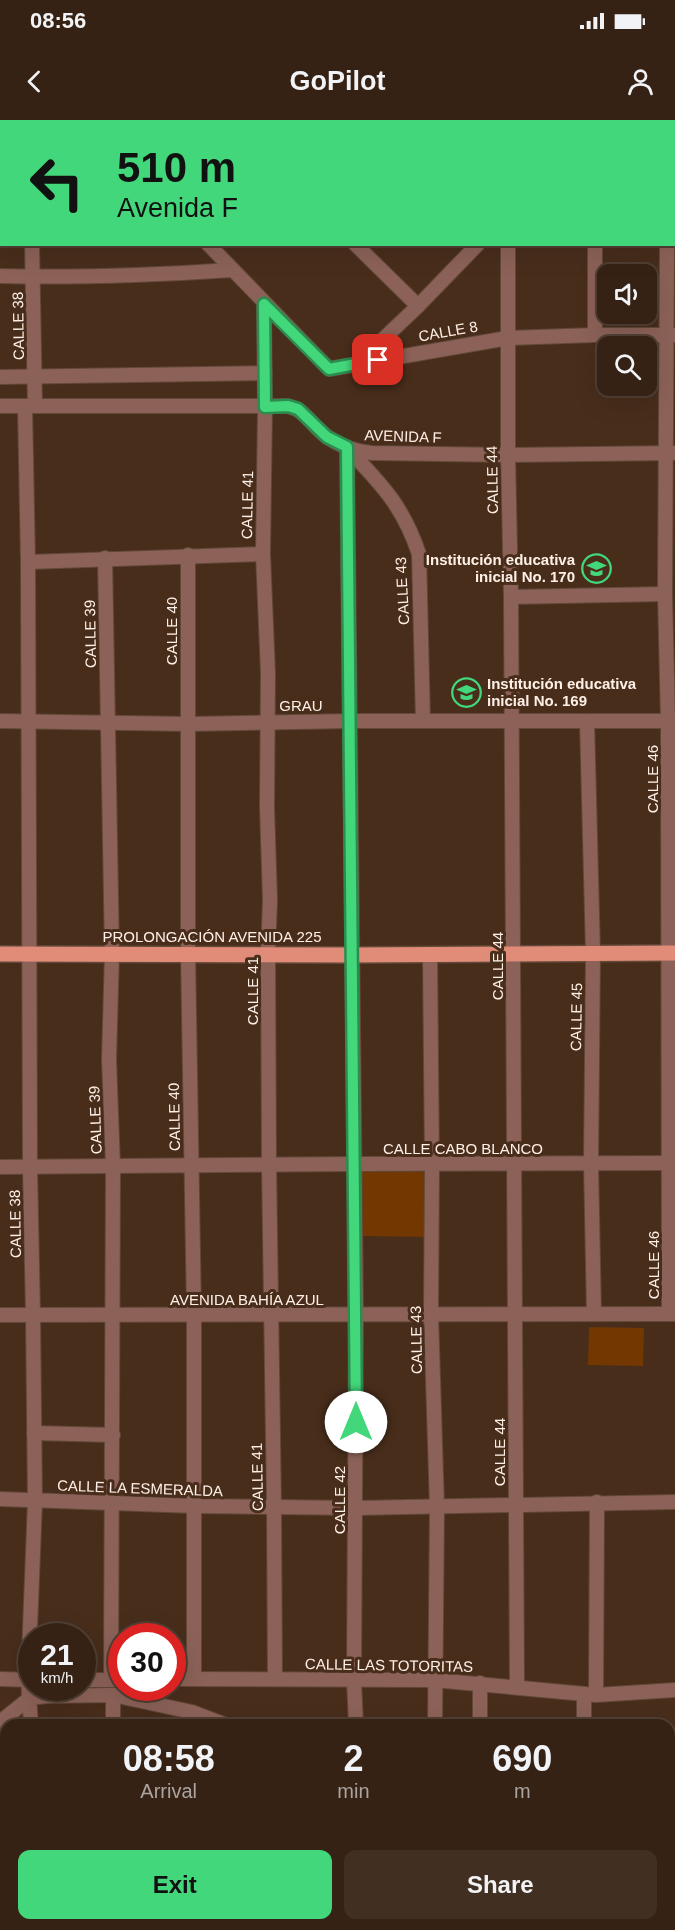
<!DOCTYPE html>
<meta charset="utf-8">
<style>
body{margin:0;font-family:Arial,sans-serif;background:#412f22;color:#f1f3f6;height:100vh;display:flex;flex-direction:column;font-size:22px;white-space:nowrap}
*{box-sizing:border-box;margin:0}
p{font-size:20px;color:#aaa4a0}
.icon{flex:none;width:33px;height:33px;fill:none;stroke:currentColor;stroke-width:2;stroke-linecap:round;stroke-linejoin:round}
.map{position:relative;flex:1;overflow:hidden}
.sheet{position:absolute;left:0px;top:1599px;width:675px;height:212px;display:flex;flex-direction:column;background:#362214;border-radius:18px 18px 0 0;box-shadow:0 6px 24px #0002,0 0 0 2px #503f34}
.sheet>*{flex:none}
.top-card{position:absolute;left:0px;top:0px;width:675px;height:126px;box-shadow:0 6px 24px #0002,0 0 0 2px #503f34;background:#43d77b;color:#111;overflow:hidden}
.tools{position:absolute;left:597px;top:144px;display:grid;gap:12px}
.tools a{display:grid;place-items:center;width:60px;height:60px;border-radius:12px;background:#362214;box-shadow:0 6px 24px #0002,0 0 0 2px #503f34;font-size:30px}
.speed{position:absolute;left:18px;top:1503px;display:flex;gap:12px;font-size:30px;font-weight:700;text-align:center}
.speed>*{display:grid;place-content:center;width:78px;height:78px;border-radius:50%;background:#362214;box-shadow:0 6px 24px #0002,0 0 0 2px #503f34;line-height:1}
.speed small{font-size:15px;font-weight:400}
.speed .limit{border:9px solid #d22;background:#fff;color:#111}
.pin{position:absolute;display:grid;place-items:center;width:51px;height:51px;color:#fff;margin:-26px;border-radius:12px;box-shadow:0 3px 9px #0006}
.me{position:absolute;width:66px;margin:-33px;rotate:0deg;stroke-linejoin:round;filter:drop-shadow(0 0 4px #0008)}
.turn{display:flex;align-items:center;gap:21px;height:126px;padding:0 18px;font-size:27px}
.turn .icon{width:78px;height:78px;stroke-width:2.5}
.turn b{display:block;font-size:42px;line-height:51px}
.eta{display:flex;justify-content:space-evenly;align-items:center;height:102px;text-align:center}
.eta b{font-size:36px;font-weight:600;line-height:42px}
.button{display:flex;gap:12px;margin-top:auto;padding:12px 18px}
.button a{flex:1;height:69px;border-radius:12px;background:#43d77b;color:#111;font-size:24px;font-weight:600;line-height:69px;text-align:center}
.button a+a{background:#412f22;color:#f1f3f6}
.status{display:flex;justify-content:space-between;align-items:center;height:42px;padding:0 30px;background:#362214;direction:ltr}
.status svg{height:16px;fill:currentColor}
header{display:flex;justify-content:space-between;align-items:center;height:78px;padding:0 18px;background:#362214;font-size:27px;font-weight:600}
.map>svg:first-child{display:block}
.green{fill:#733702}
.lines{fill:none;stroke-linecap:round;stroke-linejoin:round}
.minor-casing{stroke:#624838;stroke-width:16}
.major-casing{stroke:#624838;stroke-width:18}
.minor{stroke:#8c6258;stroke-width:14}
.major{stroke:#e18c78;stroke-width:15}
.route-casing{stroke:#2c8c50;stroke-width:15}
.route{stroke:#43d77b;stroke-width:10}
.labels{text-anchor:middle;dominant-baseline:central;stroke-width:6;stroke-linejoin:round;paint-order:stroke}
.street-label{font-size:15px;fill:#fff0e7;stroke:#482d1b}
.poi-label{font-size:15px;font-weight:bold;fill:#fff0e7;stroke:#482d1b;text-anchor:end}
</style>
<div class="status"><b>08:56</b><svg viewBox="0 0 49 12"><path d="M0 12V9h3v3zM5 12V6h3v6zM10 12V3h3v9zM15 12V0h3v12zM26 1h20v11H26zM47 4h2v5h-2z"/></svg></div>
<header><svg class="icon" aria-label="back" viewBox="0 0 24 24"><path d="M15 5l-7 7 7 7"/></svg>GoPilot<svg class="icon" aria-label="person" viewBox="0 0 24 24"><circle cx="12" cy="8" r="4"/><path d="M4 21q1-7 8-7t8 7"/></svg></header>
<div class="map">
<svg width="675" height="1810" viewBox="0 0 675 1810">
<rect width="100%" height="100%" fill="#482d1b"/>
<!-- green -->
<g class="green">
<polygon points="360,1052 428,1052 427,1117 360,1116"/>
<polygon points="589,1207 644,1208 643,1246 588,1245"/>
</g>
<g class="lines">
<defs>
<g id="minor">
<polyline points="228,0 230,2"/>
<polyline points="377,0 378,2"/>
<polyline points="508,0 508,2"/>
<polyline points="667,0 667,2"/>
<polyline points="0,51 2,53"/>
<polyline points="32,124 35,286"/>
<polyline points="208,124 329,249 508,218 595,215 675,215"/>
<polyline points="355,124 418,186 357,244"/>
<polyline points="508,124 508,335 511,477 517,1567"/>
<polyline points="667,124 665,474 668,601 669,1194"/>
<path d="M0,156c77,2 155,-1 232,-6"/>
<polyline points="264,184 265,287 263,434 268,553 267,687 270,780 268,835 269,1045 274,1387 275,1559"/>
<polyline points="418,186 478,124"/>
<polyline points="595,215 595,124"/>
<polyline points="0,257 265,253"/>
<path d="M0,286h288c15,4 19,12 29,22 14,15 35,23 55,25l136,2 167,-2"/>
<polyline points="25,287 28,442 30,1048 33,1195 35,1381 28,1560 31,1605"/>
<polyline points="347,328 356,1195 354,1561 356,1605"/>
<path d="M348,329c34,36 55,57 71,105l4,167"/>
<polyline points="188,435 188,833 194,1195 194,1559"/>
<polyline points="105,438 112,833 109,939 113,1047 111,1560"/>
<polyline points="28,442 263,434"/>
<polyline points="511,477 665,474"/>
<polyline points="0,601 188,604 350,601 675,601"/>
<polyline points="587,601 593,833 591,1044 594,1194"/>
<polyline points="430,834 432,1045 431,1194 437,1387 435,1605"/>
<polyline points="0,1047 355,1044 675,1043"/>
<polyline points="0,1195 675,1194"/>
<polyline points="34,1313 113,1315"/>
<polyline points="0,1379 195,1386 356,1388 675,1382"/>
<polyline points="0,1559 32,1560"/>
<polyline points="172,1559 434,1560 596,1575 675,1570"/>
<polyline points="82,1560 122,1560"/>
<polyline points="480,1563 480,1605"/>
<polyline points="584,1575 584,1605"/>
<polyline points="596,1575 597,1382"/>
<polyline points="0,1602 30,1578 47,1576 113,1575 192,1592 226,1605"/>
<polyline points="113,1605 113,1575"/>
<polyline points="0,1741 6,1740"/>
<polyline points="286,1804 288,1810"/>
<polyline points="352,1804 352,1810"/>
<polyline points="427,1804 427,1810"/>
<polyline points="484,1804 485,1810"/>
<polyline points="585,1804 585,1810"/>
<polyline points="96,1810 97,1804"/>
<polyline points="272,1810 272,1804"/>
</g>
<polyline id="major" points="0,834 352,835 675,833"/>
</defs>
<!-- minor casing -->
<use href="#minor" class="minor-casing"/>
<!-- major casing -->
<use href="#major" class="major-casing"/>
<!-- minor -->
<use href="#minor" class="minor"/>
<!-- major -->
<use href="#major" class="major"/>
</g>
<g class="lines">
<defs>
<polyline id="route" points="356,1302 347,327 327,317 298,289 288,286 265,287 264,184 329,249 378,240"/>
</defs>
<!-- route casing -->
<use href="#route" class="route-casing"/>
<!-- route -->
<use href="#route" class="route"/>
</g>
<!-- icons -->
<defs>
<symbol id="school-ring" viewBox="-11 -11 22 22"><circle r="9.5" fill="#482d1b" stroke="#43d77b" stroke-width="1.5"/><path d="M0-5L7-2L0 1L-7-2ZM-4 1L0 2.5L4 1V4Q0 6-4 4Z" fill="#43d77b"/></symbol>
</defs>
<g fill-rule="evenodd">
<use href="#school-ring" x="580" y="432" width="33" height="33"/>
<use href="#school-ring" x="450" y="556" width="33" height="33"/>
</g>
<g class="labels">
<!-- street labels -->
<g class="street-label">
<text transform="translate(18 206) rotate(-91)">CALLE 38</text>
<text transform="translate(448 211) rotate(-10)">CALLE 8</text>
<text transform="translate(403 316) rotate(2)">AVENIDA F</text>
<text transform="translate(492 360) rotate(-91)">CALLE 44</text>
<text transform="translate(247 385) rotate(-89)">CALLE 41</text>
<text transform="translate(402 471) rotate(-93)">CALLE 43</text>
<text transform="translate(171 511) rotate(-90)">CALLE 40</text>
<text transform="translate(90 514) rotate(-91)">CALLE 39</text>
<text x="301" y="585">GRAU</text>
<text transform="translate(652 659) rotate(-90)">CALLE 46</text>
<text x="212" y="816">PROLONGACIÓN AVENIDA 225</text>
<text transform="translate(497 846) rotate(-90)">CALLE 44</text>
<text transform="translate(252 871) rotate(-90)">CALLE 41</text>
<text transform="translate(576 897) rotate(-89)">CALLE 45</text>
<text transform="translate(174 997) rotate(-91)">CALLE 40</text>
<text transform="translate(95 1000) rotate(-92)">CALLE 39</text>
<text x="463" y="1028">CALLE CABO BLANCO</text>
<text transform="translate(15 1104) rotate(-91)">CALLE 38</text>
<text transform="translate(653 1145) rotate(-90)">CALLE 46</text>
<text x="247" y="1179">AVENIDA BAHÍA AZUL</text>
<text transform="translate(416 1220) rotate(-91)">CALLE 43</text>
<text transform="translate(499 1332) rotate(-90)">CALLE 44</text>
<text transform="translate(257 1357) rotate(-91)">CALLE 41</text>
<text transform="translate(140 1368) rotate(2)">CALLE LA ESMERALDA</text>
<text transform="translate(339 1380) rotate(-90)">CALLE 42</text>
<text transform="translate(389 1545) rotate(1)">CALLE LAS TOTORITAS</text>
</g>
<!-- poi labels -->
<g class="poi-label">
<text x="575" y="439">Institución educativa<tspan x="575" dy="17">inicial No. 170</tspan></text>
<text x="487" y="563" text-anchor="start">Institución educativa<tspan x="487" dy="17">inicial No. 169</tspan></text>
</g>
</g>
</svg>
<div class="tools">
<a><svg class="icon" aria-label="sound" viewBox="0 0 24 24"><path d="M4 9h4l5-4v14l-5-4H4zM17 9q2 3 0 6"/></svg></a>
<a><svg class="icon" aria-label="search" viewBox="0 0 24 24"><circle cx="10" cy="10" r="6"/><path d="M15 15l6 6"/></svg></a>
</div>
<div class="speed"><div>21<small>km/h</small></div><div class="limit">30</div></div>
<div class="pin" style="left:378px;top:240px;background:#d93025"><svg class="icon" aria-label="arrive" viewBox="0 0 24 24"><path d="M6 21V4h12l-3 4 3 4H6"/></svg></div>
<svg class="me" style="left:356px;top:1302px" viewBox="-20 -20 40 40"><circle r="19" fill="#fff"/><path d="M0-13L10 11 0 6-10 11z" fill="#43d77b"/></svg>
<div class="top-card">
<div class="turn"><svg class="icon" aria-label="left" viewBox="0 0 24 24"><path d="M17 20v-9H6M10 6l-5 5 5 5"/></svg><div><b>510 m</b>Avenida F</div></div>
</div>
<section class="sheet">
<div class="eta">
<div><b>08:58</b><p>Arrival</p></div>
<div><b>2</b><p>min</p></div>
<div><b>690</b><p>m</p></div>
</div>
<div class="button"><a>Exit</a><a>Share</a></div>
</section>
</div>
